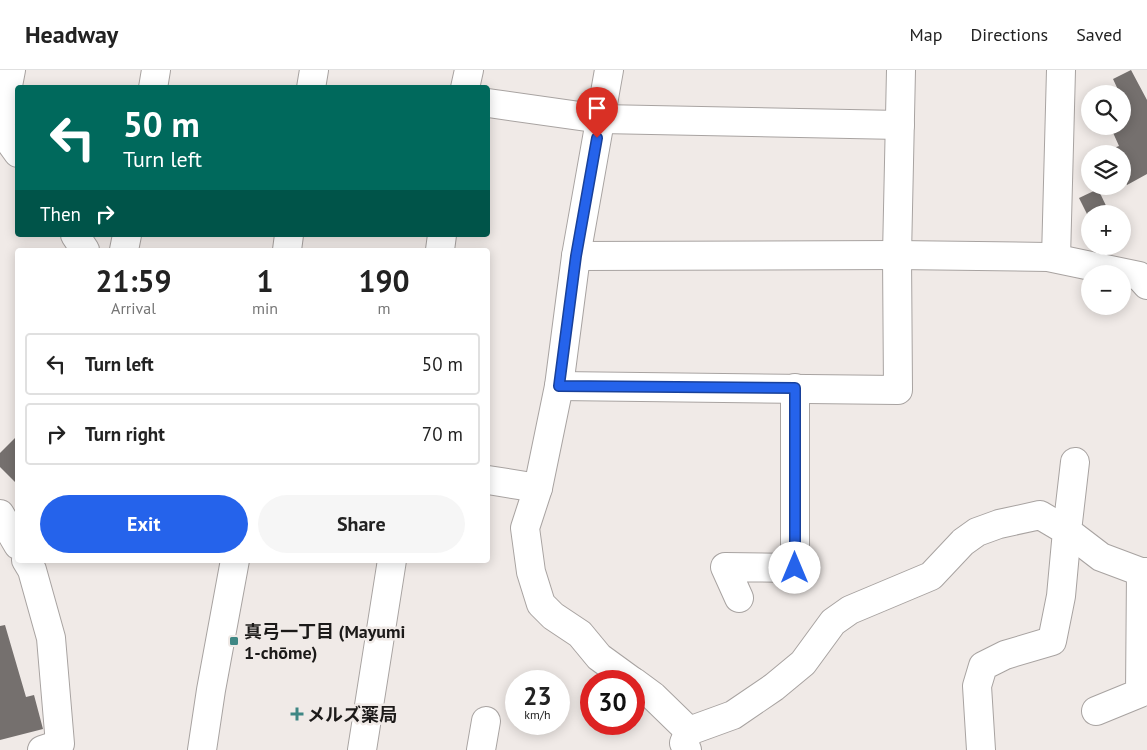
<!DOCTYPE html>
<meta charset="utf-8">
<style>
body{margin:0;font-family:"PT Sans","Noto Sans JP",sans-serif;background:#f6f6f6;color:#222;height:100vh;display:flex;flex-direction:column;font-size:19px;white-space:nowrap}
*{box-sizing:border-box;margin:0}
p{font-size:16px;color:#767676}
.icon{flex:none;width:28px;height:28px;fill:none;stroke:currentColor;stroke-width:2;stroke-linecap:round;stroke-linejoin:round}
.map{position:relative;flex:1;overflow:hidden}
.sheet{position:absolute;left:15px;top:178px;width:475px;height:315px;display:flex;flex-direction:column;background:#fff;border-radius:5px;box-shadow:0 2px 12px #0003}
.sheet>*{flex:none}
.hud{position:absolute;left:15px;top:15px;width:475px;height:152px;border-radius:5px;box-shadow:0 2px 12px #0003;background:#00695c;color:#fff;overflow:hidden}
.fabs{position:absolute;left:1081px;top:15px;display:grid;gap:10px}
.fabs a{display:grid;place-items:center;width:50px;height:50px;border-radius:50%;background:#fff;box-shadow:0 2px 12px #0003;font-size:25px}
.speed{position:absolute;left:505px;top:600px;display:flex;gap:10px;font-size:25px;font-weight:700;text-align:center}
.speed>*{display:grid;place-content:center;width:65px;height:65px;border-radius:50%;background:#fff;box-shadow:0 2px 12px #0003;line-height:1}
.speed small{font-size:12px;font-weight:400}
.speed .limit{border:8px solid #d22;background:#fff;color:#111}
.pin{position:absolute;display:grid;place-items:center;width:42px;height:42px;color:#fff;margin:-51px -21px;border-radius:50% 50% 50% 0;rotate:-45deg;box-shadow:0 0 5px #0007}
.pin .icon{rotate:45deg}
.me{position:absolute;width:55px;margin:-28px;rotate:0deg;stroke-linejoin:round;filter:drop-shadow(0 0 4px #0008)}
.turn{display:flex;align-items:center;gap:18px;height:105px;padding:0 25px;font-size:22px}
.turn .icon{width:65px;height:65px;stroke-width:2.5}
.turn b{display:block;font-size:35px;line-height:42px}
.then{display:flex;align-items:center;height:48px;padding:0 25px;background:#0003;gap:10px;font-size:19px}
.eta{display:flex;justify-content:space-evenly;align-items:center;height:85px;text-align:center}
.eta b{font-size:30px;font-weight:700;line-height:35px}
.action{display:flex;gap:10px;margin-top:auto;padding:10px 25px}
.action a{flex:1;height:58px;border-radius:30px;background:#2563eb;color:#fff;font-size:20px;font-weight:700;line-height:58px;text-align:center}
.action a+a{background:#f6f6f6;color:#222}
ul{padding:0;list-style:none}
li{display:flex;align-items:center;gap:15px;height:62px;margin:0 10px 8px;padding:0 15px;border:2px solid #e0e0e0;border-radius:5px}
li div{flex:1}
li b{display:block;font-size:19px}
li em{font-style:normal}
header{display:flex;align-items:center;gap:30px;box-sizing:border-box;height:70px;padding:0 25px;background:#fff;border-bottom:1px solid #e0e0e0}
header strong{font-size:24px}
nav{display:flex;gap:28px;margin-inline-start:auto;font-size:18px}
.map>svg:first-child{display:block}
.building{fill:#75706e}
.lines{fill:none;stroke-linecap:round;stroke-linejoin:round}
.minor-casing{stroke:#a8a3a1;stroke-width:30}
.minor{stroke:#fff;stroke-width:28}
.route-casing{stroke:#184099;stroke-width:12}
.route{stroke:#2563eb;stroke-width:9}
.poi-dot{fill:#3f8784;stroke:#f0eae7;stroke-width:2}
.labels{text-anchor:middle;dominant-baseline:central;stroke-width:5;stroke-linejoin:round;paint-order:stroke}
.poi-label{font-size:18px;font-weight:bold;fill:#1c1a19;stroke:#f0eae7;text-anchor:start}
</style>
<header>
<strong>Headway</strong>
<nav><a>Map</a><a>Directions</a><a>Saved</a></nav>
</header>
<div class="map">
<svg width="1147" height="680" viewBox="0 0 1147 680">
<rect width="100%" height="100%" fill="#f0eae7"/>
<!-- building -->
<g class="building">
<polygon points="1131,0 1147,30 1147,104 1127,115 1122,105 1122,84 1113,84 1111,79 1119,76 1110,56 1122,56 1122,24 1120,24 1113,9"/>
<polygon points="1098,119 1110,144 1087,144 1079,128"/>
<polygon points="18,365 18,415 0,397 0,383"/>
<polygon points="5,555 26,627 34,625 43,659 0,670 0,556"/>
</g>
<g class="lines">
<defs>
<g id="minor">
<polyline points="609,0 576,186 559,316 538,418 525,458 531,502 541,534 553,546 580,564 599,587 632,611"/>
<polyline points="153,18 156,0"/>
<polyline points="311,18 314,0"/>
<polyline points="465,18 469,0"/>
<polyline points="488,33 601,49 900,55"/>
<polyline points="0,58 11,0"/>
<polyline points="0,58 18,83"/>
<polyline points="75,165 85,180"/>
<polyline points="124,180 127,165"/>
<polyline points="287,180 289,165"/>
<polyline points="440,180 442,165"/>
<polyline points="576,186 897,185 1048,187 1139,206 1147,215"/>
<polyline points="1056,188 1061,0"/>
<polyline points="559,316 898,320 897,185 901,0"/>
<polyline points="1075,392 1067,461 1101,487 1141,502 1147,502"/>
<polyline points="488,410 538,418"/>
<polyline points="0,444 18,475"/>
<polyline points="26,490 32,500 51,568 60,674 42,680"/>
<polyline points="739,528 725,497 795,498 795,318"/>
<polyline points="634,612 653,626 689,661"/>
<polyline points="1096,641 1140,623 1141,502"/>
<polyline points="202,680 211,620 235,490"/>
<polyline points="362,680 392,490"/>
<polyline points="481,680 486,651"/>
<polyline points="687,680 684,673 689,661 733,645 774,617 803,593 833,552 850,540 931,506 963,472 977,462 999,454 1040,445 1067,461 1061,526 1052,571 1005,585 983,596 977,616 981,680"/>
</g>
</defs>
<!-- minor casing -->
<use href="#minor" class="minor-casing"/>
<!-- minor -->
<use href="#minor" class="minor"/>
</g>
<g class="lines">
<defs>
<polyline id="route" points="597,68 576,186 559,316 795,318 795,498"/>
</defs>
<!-- route casing -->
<use href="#route" class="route-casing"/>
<!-- route -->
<use href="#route" class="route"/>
</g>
<!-- markers -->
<g class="poi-dot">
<rect x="229" y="566" width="10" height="10" rx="2.5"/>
<path d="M294.5 636.5h5v5h5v5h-5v5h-5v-5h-5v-5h5z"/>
</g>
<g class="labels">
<!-- poi labels -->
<g class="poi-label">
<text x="244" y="561">真弓一丁目 (Mayumi<tspan x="244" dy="21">1-chōme)</tspan></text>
<text x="307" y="644">メルズ薬局</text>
</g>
</g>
</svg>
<div class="fabs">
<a><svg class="icon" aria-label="search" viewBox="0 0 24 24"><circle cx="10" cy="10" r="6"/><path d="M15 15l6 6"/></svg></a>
<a><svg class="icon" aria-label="layers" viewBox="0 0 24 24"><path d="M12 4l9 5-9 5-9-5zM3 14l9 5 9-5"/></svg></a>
<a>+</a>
<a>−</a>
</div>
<div class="speed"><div>23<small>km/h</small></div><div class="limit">30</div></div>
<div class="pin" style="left:597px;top:68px;background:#d93025"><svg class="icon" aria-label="arrive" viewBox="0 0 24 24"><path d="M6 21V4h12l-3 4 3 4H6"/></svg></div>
<svg class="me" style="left:795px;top:498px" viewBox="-20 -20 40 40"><circle r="19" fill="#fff"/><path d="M0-13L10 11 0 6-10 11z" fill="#2563eb"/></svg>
<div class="hud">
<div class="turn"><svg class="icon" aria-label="left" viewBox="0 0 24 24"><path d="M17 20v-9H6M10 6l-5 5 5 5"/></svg><div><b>50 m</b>Turn left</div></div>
<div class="then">Then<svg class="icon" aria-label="right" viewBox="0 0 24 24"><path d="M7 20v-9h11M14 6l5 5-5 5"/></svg></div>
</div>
<section class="sheet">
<div class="eta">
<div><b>21:59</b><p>Arrival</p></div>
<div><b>1</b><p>min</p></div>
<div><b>190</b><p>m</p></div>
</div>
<ul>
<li><svg class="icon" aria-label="left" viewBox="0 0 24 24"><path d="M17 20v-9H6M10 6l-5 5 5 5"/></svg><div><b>Turn left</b></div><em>50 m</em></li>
<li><svg class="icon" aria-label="right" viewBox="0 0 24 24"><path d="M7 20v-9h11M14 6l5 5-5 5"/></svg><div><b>Turn right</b></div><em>70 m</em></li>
</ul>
<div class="action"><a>Exit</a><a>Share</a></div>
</section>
</div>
